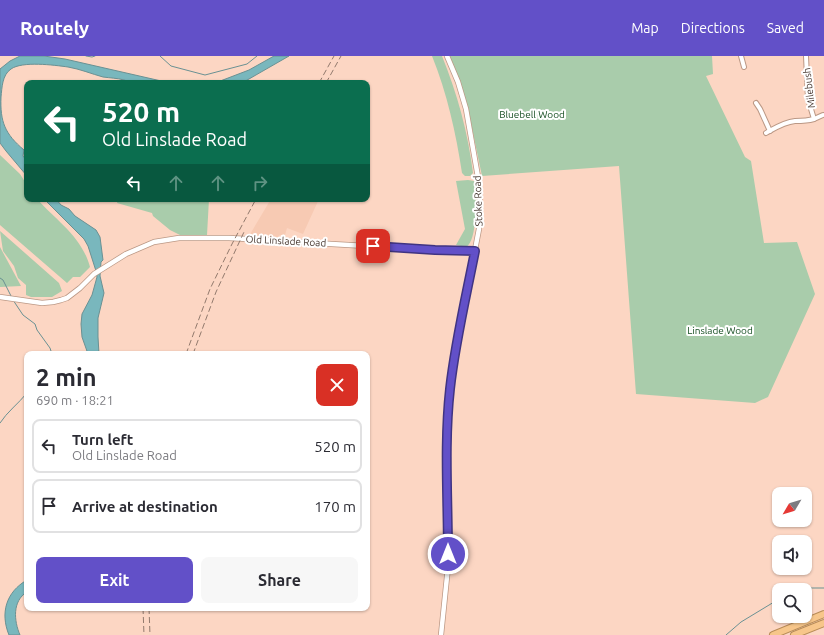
<!DOCTYPE html>
<meta charset="utf-8">
<style>
body{margin:0;font-family:Ubuntu,sans-serif;background:#f7f7f7;color:#2b2b33;height:100vh;display:flex;flex-direction:column;font-size:15px;white-space:nowrap}
*{box-sizing:border-box;margin:0}
p{font-size:13px;color:#7c7c81}
.icon{flex:none;width:22px;height:22px;fill:none;stroke:currentColor;stroke-width:2;stroke-linecap:round;stroke-linejoin:round}
.map{position:relative;flex:1;overflow:hidden}
.panel{position:absolute;left:24px;top:295px;width:346px;height:260px;display:flex;flex-direction:column;background:#fff;border-radius:8px;box-shadow:0 1px 3px #0004}
.panel>*{flex:none}
.top-card{position:absolute;left:24px;top:24px;width:346px;height:122px;border-radius:8px;box-shadow:0 1px 3px #0004;background:#0b6e4f;color:#fff;overflow:hidden}
.needle{width:26px;rotate:232deg}
.buttons{position:absolute;left:772px;top:431px;display:grid;gap:8px}
.buttons a{display:grid;place-items:center;width:40px;height:40px;border-radius:8px;background:#fff;box-shadow:0 1px 3px #0004;font-size:20px}
.pin{position:absolute;display:grid;place-items:center;width:34px;height:34px;color:#fff;margin:-17px;border-radius:8px;box-shadow:0 2px 6px #0006}
.me{position:absolute;width:44px;margin:-22px;rotate:0deg;stroke-linejoin:round;filter:drop-shadow(0 0 3px #0008)}
.turn{display:flex;align-items:center;gap:14px;height:84px;padding:0 12px;font-size:18px}
.turn .icon{width:52px;height:52px;stroke-width:2.5}
.turn b{display:block;font-size:28px;line-height:34px}
.lanes{display:flex;align-items:center;height:38px;padding:0 12px;background:#0003;justify-content:center;gap:20px;direction:ltr}
.lanes .off{opacity:.35}
.round{display:grid;place-items:center;flex:none;width:42px;height:42px;border-radius:8px;background:#f7f7f7}
.overview{display:flex;align-items:center;justify-content:space-between;height:68px;padding:0 12px}
h1{font-size:24px;font-weight:600;line-height:30px}
.cta{display:flex;gap:8px;margin-top:auto;padding:8px 12px}
.cta a{flex:1;height:46px;border-radius:8px;background:#6250c8;color:#fff;font-size:16px;font-weight:600;line-height:46px;text-align:center}
.cta a+a{background:#f7f7f7;color:#2b2b33}
ul{padding:0;list-style:none}
li{display:flex;align-items:center;gap:12px;height:54px;margin:0 8px 6px;padding:0 4px;border:2px solid #e1e1e2;border-radius:8px}
li div{flex:1}
li b{display:block;font-size:15px}
li em{font-style:normal}
header{display:flex;align-items:center;gap:24px;box-sizing:border-box;height:56px;padding:0 20px;background:#6250c8;color:#fff}
header strong{font-size:19px}
nav{display:flex;gap:22px;margin-inline-start:auto;font-size:14px}
.map>svg:first-child{display:block}
.built{fill:#f7cab3}
.green{fill:#a9ccab}
.water{fill:#79b7bd;stroke:#6a9193}
.lines{fill:none;stroke-linecap:round;stroke-linejoin:round}
.stream{stroke:#6a9193;stroke-width:1}
.minor-casing{stroke:#bb9885;stroke-width:6}
.tertiary-casing{stroke:#bb9885;stroke-width:6}
.trunk-casing{stroke:#b88c57;stroke-width:8}
.minor{stroke:#fff;stroke-width:4}
.tertiary{stroke:#fff;stroke-width:4.5}
.trunk{stroke:#f7c68a;stroke-width:6}
.rail{stroke:#927a6d;stroke-width:1;stroke-dasharray:6 3;stroke-linecap:butt}
.route-casing{stroke:#403482;stroke-width:10}
.route{stroke:#6250c8;stroke-width:7}
.labels{text-anchor:middle;dominant-baseline:central;stroke-width:4;stroke-linejoin:round;paint-order:stroke}
.street-label{font-size:10px;fill:#483931;stroke:#fff}
.park-label{font-size:10px;fill:#134c1f;stroke:#fff}
</style>
<header>
<strong>Routely</strong>
<nav><a>Map</a><a>Directions</a><a>Saved</a></nav>
</header>
<div class="map">
<svg width="824" height="579" viewBox="0 0 824 579">
<rect width="100%" height="100%" fill="#fcd6c3"/>
<!-- built -->
<polygon class="built" points="271,143 319,143 303,178 287,172 285,179 280,179 277,182 249,180"/>
<!-- green -->
<g class="green">
<path d="M432,0h10c15,37 26,76 31,117l-3,3h-5l-3,-3c-6,-40 -15,-80 -30,-117z"/>
<polygon points="448,0 712,0 713,18 706,20 745,101 751,105 764,187 797,186 815,238 768,341 755,347 636,338 619,110 482,120 468,53"/>
<path d="M0,99l20,19 7,11v14h10c20,22 45,38 53,68l-10,10h-7l-6,6 -67,-58z"/>
<path d="M468,124l6,1 1,2c1,13 3,58 -9,64l-10,-2 9,-16 -9,-48z"/>
<polygon points="118,143 209,143 207,179 180,179 170,174 153,160 152,157 117,147"/>
<polygon points="0,175 59,227 62,235 52,241 31,241 26,239 26,229 18,222 14,210 3,195"/>
<polygon points="0,191 21,230 0,231"/>
</g>
<!-- water -->
<g class="water">
<path d="M20,0h24l21,3 105,24c-11,0 -23,1 -34,0 -4,0 -8,-2 -12,-3 -7,-2 -14,-2 -21,-3 -11,-3 -23,-8 -35,-10 -14,-2 -46,-6 -57,2 -9,6 -9,19 -10,28 -1,25 4,37 23,53l-1,6 4,5v15l-21,-25 -6,-8v-74l10,-8z"/>
<polygon points="274,0 289,0 242,27 215,27 249,14"/>
<polygon points="44,143 56,143 61,149 69,153 75,160 96,174 100,181 103,204 101,206 100,220 104,237 98,262 98,281 99,298 88,298 82,281 81,268 82,258 92,239 97,221 96,215 88,190 84,183"/>
<path d="M27,524v12c-15,9 -13,29 -7,43h-11c-9,-22 -3,-43 18,-55z"/>
</g>
<g class="lines">
<!-- stream -->
<g class="stream">
<polyline points="86,0 92,1 95,0"/>
<polyline points="160,0 171,10 205,19 247,8 257,0"/>
<polyline points="0,222 3,224 11,240"/>
<polyline points="13,244 23,259 35,268 37,274 50,292 52,298"/>
<path d="M0,367c7,-11 18,-19 27,-30"/>
<polyline points="802,534 806,532 824,532"/>
<polyline points="726,579 741,566 779,543"/>
</g>
<defs>
<g id="minor">
<polyline points="741,0 744,11"/>
<polyline points="756,47 760,53 770,75"/>
<polyline points="814,63 823,59"/>
<path d="M766,77c9,-5 18,-11 29,-12 7,0 12,0 19,-2l-6,-20 -2,-43"/>
</g>
<g id="tertiary">
<polyline points="0,241 42,247 53,246 61,244 67,242 80,232 94,218 126,198 154,186 179,182 229,182 435,194 475,195"/>
<polyline points="441,579 448,511 447,373 450,333 456,293 479,173 480,146 478,121 466,53 458,26 447,0"/>
</g>
<g id="trunk">
<polyline points="773,579 824,558"/>
<polyline points="794,579 824,567"/>
</g>
</defs>
<!-- minor casing -->
<use href="#minor" class="minor-casing"/>
<!-- tertiary casing -->
<use href="#tertiary" class="tertiary-casing"/>
<!-- trunk casing -->
<use href="#trunk" class="trunk-casing"/>
<!-- minor -->
<use href="#minor" class="minor"/>
<!-- tertiary -->
<use href="#tertiary" class="tertiary"/>
<!-- trunk -->
<use href="#trunk" class="trunk"/>
<!-- rail -->
<g class="rail">
<polyline points="319,27 334,0"/>
<polyline points="326,27 341,0"/>
<polyline points="186,298 210,233 232,188 256,143"/>
<polyline points="193,298 216,236 244,176"/>
<polyline points="143,552 144,579"/>
<polyline points="149,552 150,579"/>
</g>
</g>
<g class="lines">
<defs>
<path id="route" d="M373,190l62,4 40,1c-9,46 -20,92 -25,138 -6,54 -2,110 -2,165"/>
</defs>
<!-- route casing -->
<use href="#route" class="route-casing"/>
<!-- route -->
<use href="#route" class="route"/>
</g>
<g class="labels">
<!-- street labels -->
<g class="street-label">
<text transform="translate(809 32) rotate(-97)">Milebush</text>
<text transform="translate(478 145) rotate(-92)">Stoke Road</text>
<text transform="translate(286 185) rotate(3)">Old Linslade Road</text>
</g>
<!-- park labels -->
<g class="park-label">
<text x="532" y="58">Bluebell Wood</text>
<text x="720" y="274">Linslade Wood</text>
</g>
</g>
</svg>
<div class="buttons">
<a><svg class="needle" viewBox="-14 -14 28 28"><path d="M0-13l5 13h-10z" fill="#e53935"/><path d="M0 13l5-13h-10z" fill="#7c7c81"/></svg></a>
<a><svg class="icon" aria-label="sound" viewBox="0 0 24 24"><path d="M4 9h4l5-4v14l-5-4H4zM17 9q2 3 0 6"/></svg></a>
<a><svg class="icon" aria-label="search" viewBox="0 0 24 24"><circle cx="10" cy="10" r="6"/><path d="M15 15l6 6"/></svg></a>
</div>
<div class="pin" style="left:373px;top:190px;background:#d93025"><svg class="icon" aria-label="arrive" viewBox="0 0 24 24"><path d="M6 21V4h12l-3 4 3 4H6"/></svg></div>
<svg class="me" style="left:448px;top:498px" viewBox="-20 -20 40 40"><circle r="17" fill="#6250c8" stroke="#fff" stroke-width="3"/><path d="M0-11L8 9 0 5-8 9z" fill="#fff"/></svg>
<div class="top-card">
<div class="turn"><svg class="icon" aria-label="left" viewBox="0 0 24 24"><path d="M17 20v-9H6M10 6l-5 5 5 5"/></svg><div><b>520 m</b>Old Linslade Road</div></div>
<div class="lanes"><svg class="icon" aria-label="left" viewBox="0 0 24 24"><path d="M17 20v-9H6M10 6l-5 5 5 5"/></svg><svg class="icon off" aria-label="ahead" viewBox="0 0 24 24"><path d="M12 20V5M6 11l6-6 6 6"/></svg><svg class="icon off" aria-label="ahead" viewBox="0 0 24 24"><path d="M12 20V5M6 11l6-6 6 6"/></svg><svg class="icon off" aria-label="right" viewBox="0 0 24 24"><path d="M7 20v-9h11M14 6l5 5-5 5"/></svg></div>
</div>
<section class="panel">
<div class="overview"><div><h1>2 min</h1><p>690 m · 18:21</p></div><a class="round" style="background:#d93025;color:#fff"><svg class="icon" aria-label="close" viewBox="0 0 24 24"><path d="M6 6l12 12M18 6L6 18"/></svg></a></div>
<ul>
<li><svg class="icon" aria-label="left" viewBox="0 0 24 24"><path d="M17 20v-9H6M10 6l-5 5 5 5"/></svg><div><b>Turn left</b><p>Old Linslade Road</p></div><em>520 m</em></li>
<li><svg class="icon" aria-label="arrive" viewBox="0 0 24 24"><path d="M6 21V4h12l-3 4 3 4H6"/></svg><div><b>Arrive at destination</b></div><em>170 m</em></li>
</ul>
<div class="cta"><a>Exit</a><a>Share</a></div>
</section>
</div>
